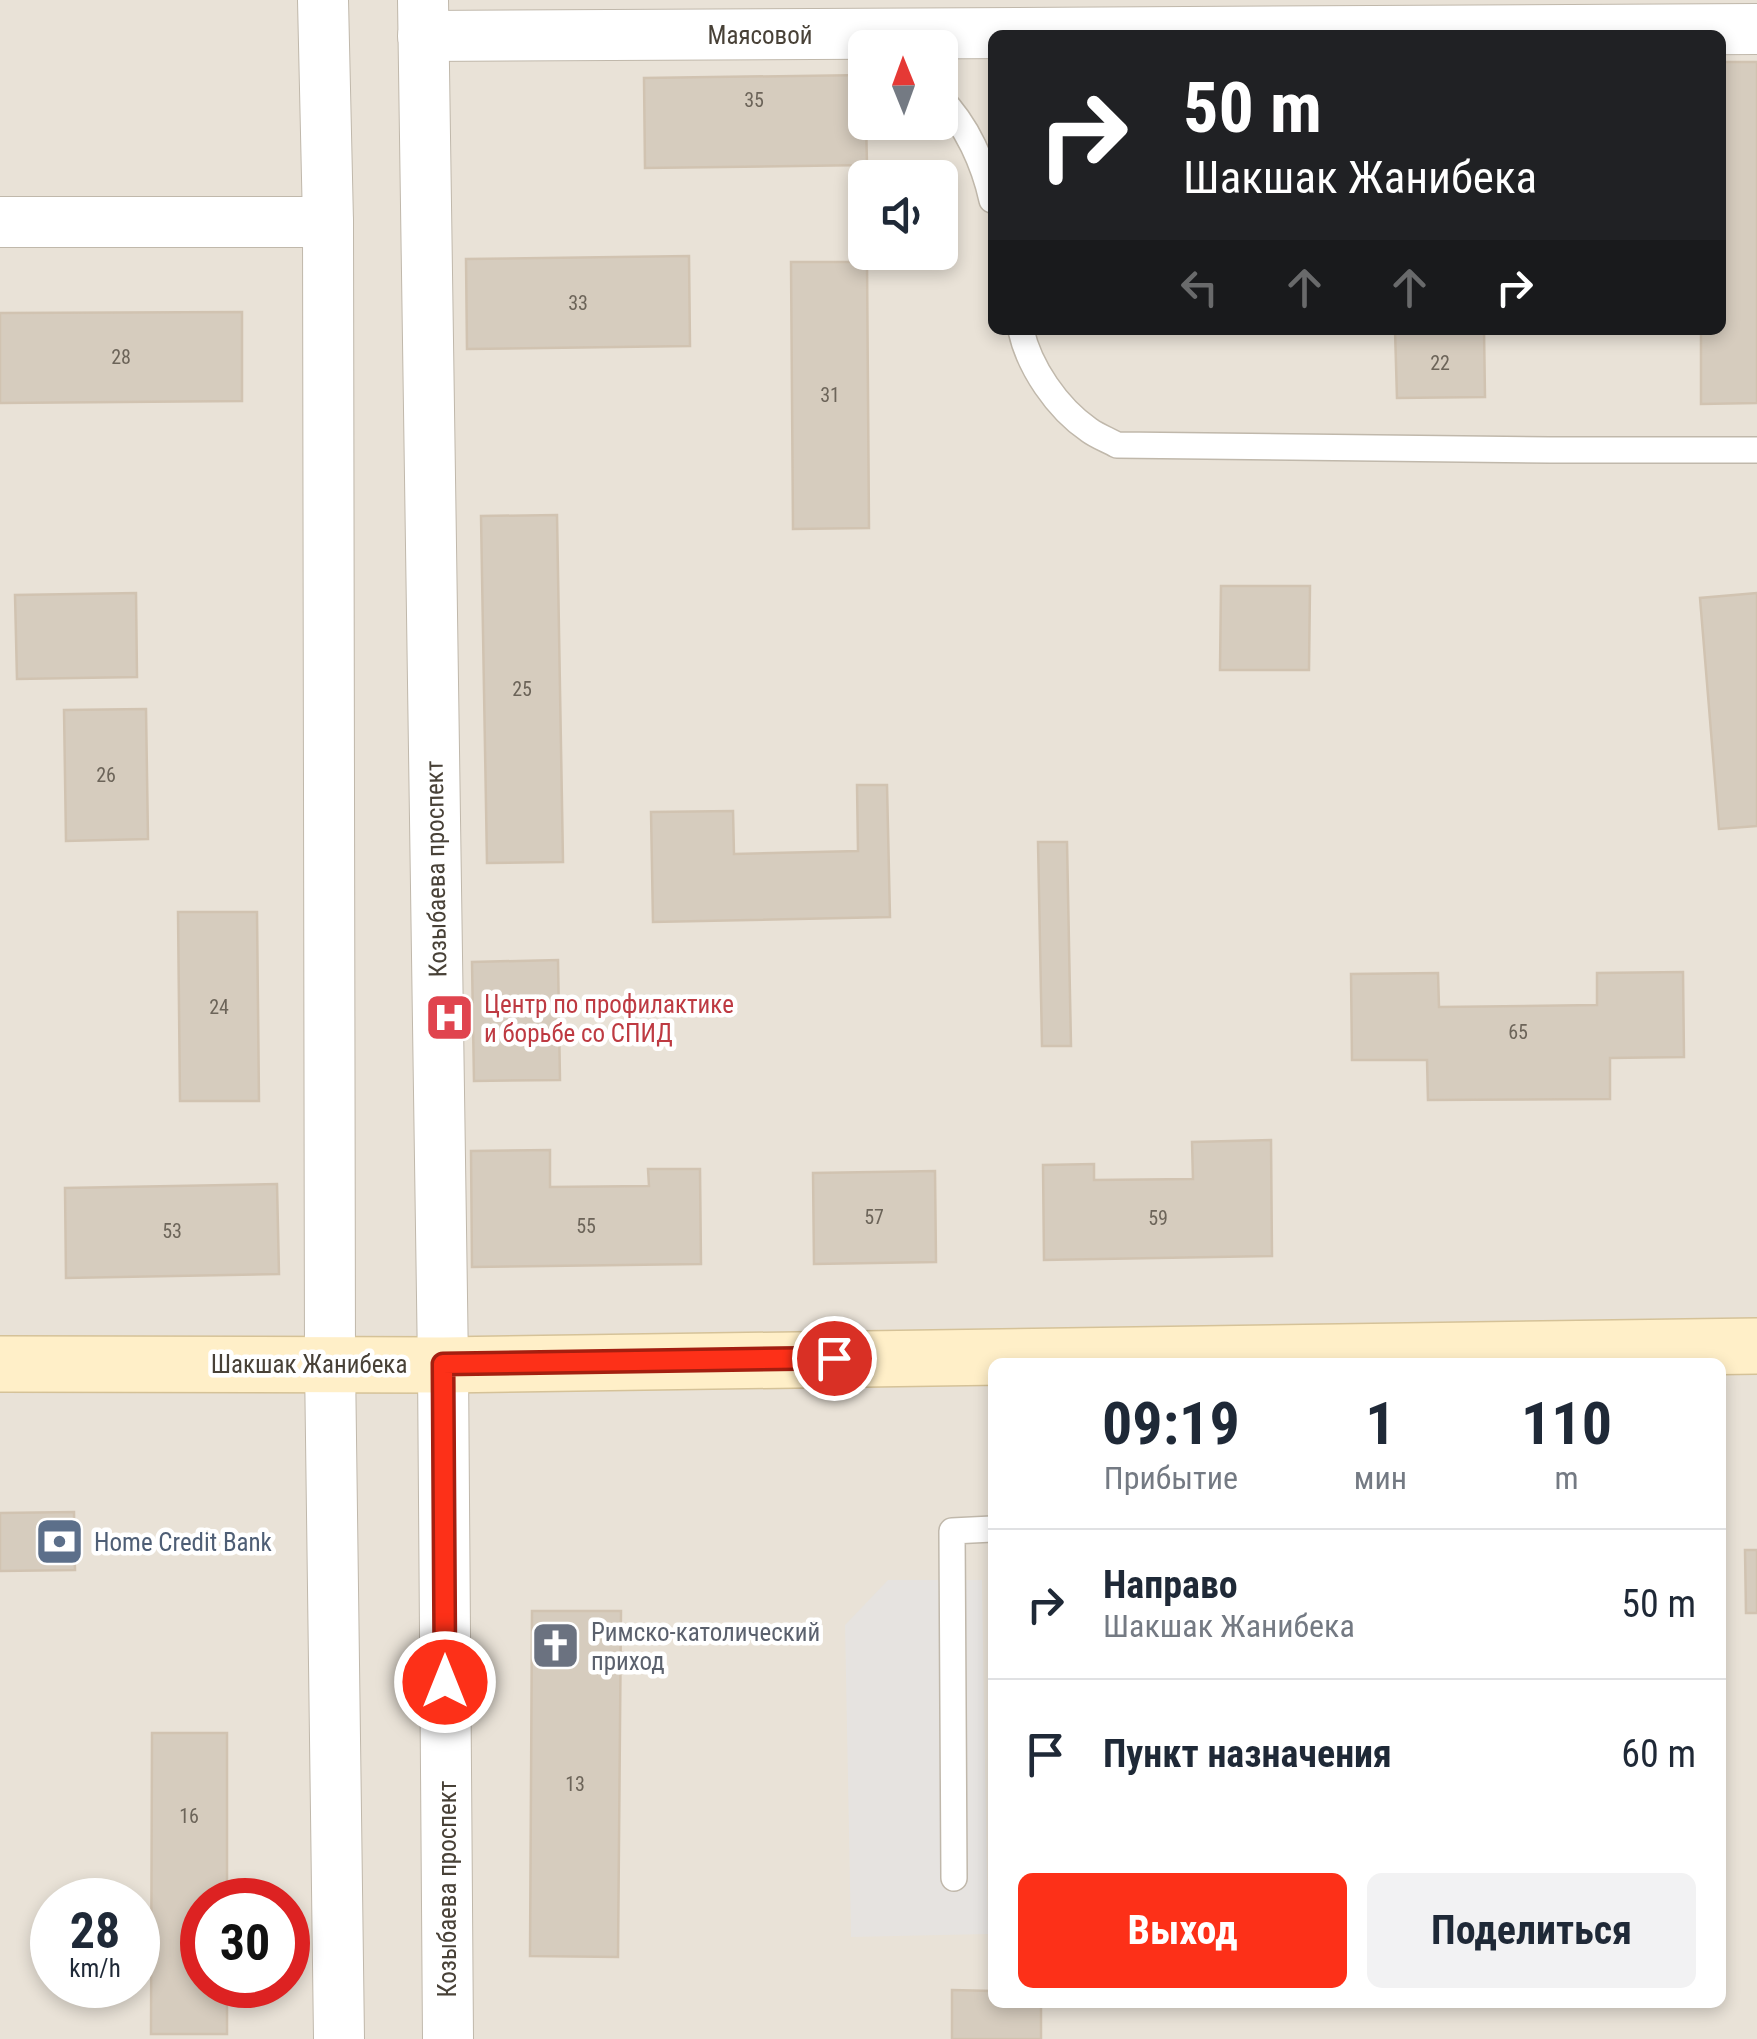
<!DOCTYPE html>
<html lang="ru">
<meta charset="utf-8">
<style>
body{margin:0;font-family:"Roboto Condensed",sans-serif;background:#f2f2f3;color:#1f2937;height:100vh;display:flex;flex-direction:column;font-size:38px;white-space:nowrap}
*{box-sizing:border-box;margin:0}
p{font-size:32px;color:#747a83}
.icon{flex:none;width:55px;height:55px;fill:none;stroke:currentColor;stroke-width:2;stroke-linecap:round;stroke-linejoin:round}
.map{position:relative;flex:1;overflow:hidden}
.side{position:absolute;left:988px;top:1358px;width:738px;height:650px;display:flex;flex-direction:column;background:#fff;border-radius:15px;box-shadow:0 5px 15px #0003}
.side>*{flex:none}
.top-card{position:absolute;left:988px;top:30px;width:738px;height:305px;border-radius:15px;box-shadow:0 5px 15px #0003;background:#202124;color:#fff;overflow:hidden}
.needle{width:65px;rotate:359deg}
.tools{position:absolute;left:848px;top:30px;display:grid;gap:20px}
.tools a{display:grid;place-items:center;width:110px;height:110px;border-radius:15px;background:#fff;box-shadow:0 5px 15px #0003;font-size:50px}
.speed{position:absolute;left:30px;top:1878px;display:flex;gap:20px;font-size:50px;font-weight:700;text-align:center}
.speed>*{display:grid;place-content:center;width:130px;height:130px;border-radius:50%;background:#fff;box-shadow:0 5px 15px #0003;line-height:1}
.speed small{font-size:25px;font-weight:400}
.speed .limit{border:15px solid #d22;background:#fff;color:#111}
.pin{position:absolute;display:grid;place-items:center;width:85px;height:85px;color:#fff;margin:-42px;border:5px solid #fff;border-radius:50%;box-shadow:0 2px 10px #0007}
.me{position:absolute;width:110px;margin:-55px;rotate:0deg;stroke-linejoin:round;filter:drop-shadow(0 0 8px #0008)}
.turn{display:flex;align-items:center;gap:35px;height:210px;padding:0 30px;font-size:45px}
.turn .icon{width:130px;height:130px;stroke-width:2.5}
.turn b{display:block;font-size:70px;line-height:85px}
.lanes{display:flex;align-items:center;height:95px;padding:0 30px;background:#0003;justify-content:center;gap:50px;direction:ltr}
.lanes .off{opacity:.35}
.eta{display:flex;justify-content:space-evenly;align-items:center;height:170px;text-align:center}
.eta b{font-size:60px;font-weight:700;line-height:70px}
.button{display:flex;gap:20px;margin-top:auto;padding:20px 30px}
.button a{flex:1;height:115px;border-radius:15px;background:#fd3018;color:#fff;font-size:40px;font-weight:700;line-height:115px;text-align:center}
.button a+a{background:#f2f2f3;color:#1f2937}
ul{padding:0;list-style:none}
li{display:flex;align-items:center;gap:30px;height:150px;padding:0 30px;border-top:2px solid #e0e1e3}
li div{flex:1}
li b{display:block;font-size:38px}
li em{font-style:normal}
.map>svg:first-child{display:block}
.residential{fill:#e9e2d7;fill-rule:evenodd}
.parking{fill:#e6e3e0}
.building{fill:#d6ccbe;stroke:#d1c3b1;stroke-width:2.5}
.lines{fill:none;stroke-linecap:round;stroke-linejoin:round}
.lane-casing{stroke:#c0b8ab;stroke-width:28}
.street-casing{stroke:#c0b8ab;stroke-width:52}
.secondary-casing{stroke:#d5c298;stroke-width:58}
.lane{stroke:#fff;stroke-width:25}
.street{stroke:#fff;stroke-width:50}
.secondary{stroke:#ffefc8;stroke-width:55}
.route-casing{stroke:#a41f10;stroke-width:25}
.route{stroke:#fd3018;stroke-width:18}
.labels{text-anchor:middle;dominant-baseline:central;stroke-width:9;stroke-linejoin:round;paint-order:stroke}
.number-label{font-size:20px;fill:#6c6459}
.street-label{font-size:25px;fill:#484137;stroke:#fff}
.health-label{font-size:25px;fill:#be3a42;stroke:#fff;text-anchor:start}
.service-label{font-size:25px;fill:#4e5e75;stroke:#fff;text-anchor:start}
.worship-label{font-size:25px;fill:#5b616d;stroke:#fff;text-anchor:start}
</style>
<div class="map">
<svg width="1757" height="2039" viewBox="0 0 1757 2039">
<rect width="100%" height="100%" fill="#f5f0e9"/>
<!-- residential -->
<path class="residential" d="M0,0h1757v2039h-1757zM992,35h728v295h-728zM865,48h75v74h-75zM865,178h75v74h-75zM992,1362h728v640h-728zM52,1900h86v85h-86zM202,1900h86v85h-86z"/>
<!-- parking -->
<polygon class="parking" points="888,1580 982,1580 988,1934 851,1937 845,1625"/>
<!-- building -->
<g class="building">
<polygon points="1720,62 1757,62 1757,403 1701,404 1701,330 1720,330"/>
<polygon points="865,75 867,165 645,168 644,78"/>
<polygon points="689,256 690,346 467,349 466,259"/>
<polygon points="791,262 867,262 869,528 793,529"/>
<polygon points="242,312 242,401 0,403 0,313"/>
<polygon points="1395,330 1484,330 1485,397 1397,398"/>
<polygon points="557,515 563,862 487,863 481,516"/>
<polygon points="1221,586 1310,586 1309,670 1220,670"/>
<polygon points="136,593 137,677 17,679 15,595"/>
<polygon points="1757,593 1757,826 1719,829 1700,598"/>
<polygon points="146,709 148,839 66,841 64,710"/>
<polygon points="857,785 887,785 890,917 653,922 651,812 733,811 734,854 858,851"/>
<polygon points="1038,842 1067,842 1071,1046 1042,1046"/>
<polygon points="178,912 257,912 259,1101 180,1101"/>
<polygon points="558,960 560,1080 474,1081 472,962"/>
<polygon points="1683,972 1684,1057 1610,1058 1610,1099 1428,1100 1427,1060 1352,1060 1351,974 1438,973 1439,1007 1597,1005 1597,973"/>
<polygon points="1271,1140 1272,1256 1044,1260 1043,1165 1094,1164 1094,1180 1193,1179 1192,1142"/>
<polygon points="550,1150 550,1187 649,1186 648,1169 700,1169 701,1264 472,1267 471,1151"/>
<polygon points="935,1171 936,1262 814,1264 813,1173"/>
<polygon points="277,1184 279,1274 66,1278 65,1188"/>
<polygon points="74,1512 75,1570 0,1571 0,1513"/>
<polygon points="1745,1550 1757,1550 1757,1613 1746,1613"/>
<polygon points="532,1611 621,1611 618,1957 530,1956"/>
<polygon points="152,1733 227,1733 227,1900 202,1900 202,1985 227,1985 227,2034 151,2034"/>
<polygon points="952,1990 992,1991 992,2002 1041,2002 1041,2039 952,2039"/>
</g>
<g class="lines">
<defs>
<g id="lane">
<path d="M940,98c27,27 44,66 52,102"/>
<path d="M1021,330c8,37 36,78 68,100 8,6 19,10 28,15l433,5h207"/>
<polyline points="954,1878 952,1531 992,1529"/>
</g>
<g id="street">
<polyline points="323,0 328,222 330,1363 339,2039"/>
<polyline points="423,0 443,1365 448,2039"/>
<polyline points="423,36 1757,29"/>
<polyline points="0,222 328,222"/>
</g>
<polyline id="secondary" points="0,1364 443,1365 1757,1346"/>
</defs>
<!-- lane casing -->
<use href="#lane" class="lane-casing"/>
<!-- street casing -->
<use href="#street" class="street-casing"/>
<!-- secondary casing -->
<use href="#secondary" class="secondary-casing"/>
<!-- lane -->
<use href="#lane" class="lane"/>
<!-- street -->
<use href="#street" class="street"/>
<!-- secondary -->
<use href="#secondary" class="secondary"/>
</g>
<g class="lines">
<defs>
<polyline id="route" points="445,1682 443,1364 834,1358"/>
</defs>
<!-- route casing -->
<use href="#route" class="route-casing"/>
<!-- route -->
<use href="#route" class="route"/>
</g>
<!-- icons -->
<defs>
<symbol id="hospital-square" viewBox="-11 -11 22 22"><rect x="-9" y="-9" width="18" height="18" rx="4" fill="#e0444e" stroke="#fff"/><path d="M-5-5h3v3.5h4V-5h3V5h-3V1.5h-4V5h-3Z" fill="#fff"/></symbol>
<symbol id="bank-square" viewBox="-11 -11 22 22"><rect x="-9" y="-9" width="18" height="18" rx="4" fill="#5c6f8a" stroke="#fff"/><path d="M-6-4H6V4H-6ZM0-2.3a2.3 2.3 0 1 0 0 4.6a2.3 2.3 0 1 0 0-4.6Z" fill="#fff"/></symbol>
<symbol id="church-square" viewBox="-11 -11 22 22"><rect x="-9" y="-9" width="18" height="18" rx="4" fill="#6b7280" stroke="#fff"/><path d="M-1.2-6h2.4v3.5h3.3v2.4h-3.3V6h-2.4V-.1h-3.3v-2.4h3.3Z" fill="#fff"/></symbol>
</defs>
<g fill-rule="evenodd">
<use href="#hospital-square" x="422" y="990" width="55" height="55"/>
<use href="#bank-square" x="32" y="1514" width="55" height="55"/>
<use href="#church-square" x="528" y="1618" width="55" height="55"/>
</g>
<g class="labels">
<!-- number labels -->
<g class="number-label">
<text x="754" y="100">35</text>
<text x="578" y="303">33</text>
<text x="121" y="357">28</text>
<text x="1440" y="363">22</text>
<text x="830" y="395">31</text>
<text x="522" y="689">25</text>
<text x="106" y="775">26</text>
<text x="219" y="1007">24</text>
<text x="1518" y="1032">65</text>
<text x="874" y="1217">57</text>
<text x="1158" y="1218">59</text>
<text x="586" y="1226">55</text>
<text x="172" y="1231">53</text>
<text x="575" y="1784">13</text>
<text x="189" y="1816">16</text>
</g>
<!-- street labels -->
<g class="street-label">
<text x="760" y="35">Маясовой</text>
<text transform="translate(436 869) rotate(-91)">Козыбаева проспект</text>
<text x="309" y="1364">Шакшак Жанибека</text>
<text transform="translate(447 1889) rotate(-90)">Козыбаева проспект</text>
</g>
<!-- health labels -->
<g class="health-label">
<text x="484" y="1004">Центр по профилактике<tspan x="484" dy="29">и борьбе со СПИД</tspan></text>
</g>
<!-- service labels -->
<g class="service-label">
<text x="94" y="1542">Home Credit Bank</text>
</g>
<!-- worship labels -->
<g class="worship-label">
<text x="591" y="1632">Римско-католический<tspan x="591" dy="29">приход</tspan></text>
</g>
</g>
</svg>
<div class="tools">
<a><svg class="needle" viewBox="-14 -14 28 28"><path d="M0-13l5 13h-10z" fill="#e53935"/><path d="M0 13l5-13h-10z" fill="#747a83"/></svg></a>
<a><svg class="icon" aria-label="sound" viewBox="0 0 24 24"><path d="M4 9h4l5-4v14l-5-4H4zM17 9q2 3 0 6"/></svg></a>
</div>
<div class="speed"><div>28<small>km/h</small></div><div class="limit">30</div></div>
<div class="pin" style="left:834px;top:1358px;background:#d93025"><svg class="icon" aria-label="arrive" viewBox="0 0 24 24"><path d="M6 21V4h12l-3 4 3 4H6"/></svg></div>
<svg class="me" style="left:445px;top:1682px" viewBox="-20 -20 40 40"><circle r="17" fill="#fd3018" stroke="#fff" stroke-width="3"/><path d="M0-11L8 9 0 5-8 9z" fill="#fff"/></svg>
<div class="top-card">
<div class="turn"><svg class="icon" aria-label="right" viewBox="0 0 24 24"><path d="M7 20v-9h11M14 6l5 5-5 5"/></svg><div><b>50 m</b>Шакшак Жанибека</div></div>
<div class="lanes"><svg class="icon off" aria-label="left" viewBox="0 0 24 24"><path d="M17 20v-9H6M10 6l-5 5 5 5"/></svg><svg class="icon off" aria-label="ahead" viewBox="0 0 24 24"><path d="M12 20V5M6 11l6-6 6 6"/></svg><svg class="icon off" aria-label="ahead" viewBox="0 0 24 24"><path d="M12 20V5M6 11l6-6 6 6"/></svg><svg class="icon" aria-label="right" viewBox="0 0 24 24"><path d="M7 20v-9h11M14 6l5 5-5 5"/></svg></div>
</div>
<section class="side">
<div class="eta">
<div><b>09:19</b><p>Прибытие</p></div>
<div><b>1</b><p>мин</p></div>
<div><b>110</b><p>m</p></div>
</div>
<ul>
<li><svg class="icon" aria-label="right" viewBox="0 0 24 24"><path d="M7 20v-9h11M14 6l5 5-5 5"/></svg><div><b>Направо</b><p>Шакшак Жанибека</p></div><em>50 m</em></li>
<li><svg class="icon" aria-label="arrive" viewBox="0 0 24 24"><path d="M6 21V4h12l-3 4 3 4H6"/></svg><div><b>Пункт назначения</b></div><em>60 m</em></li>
</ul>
<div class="button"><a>Выход</a><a>Поделиться</a></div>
</section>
</div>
